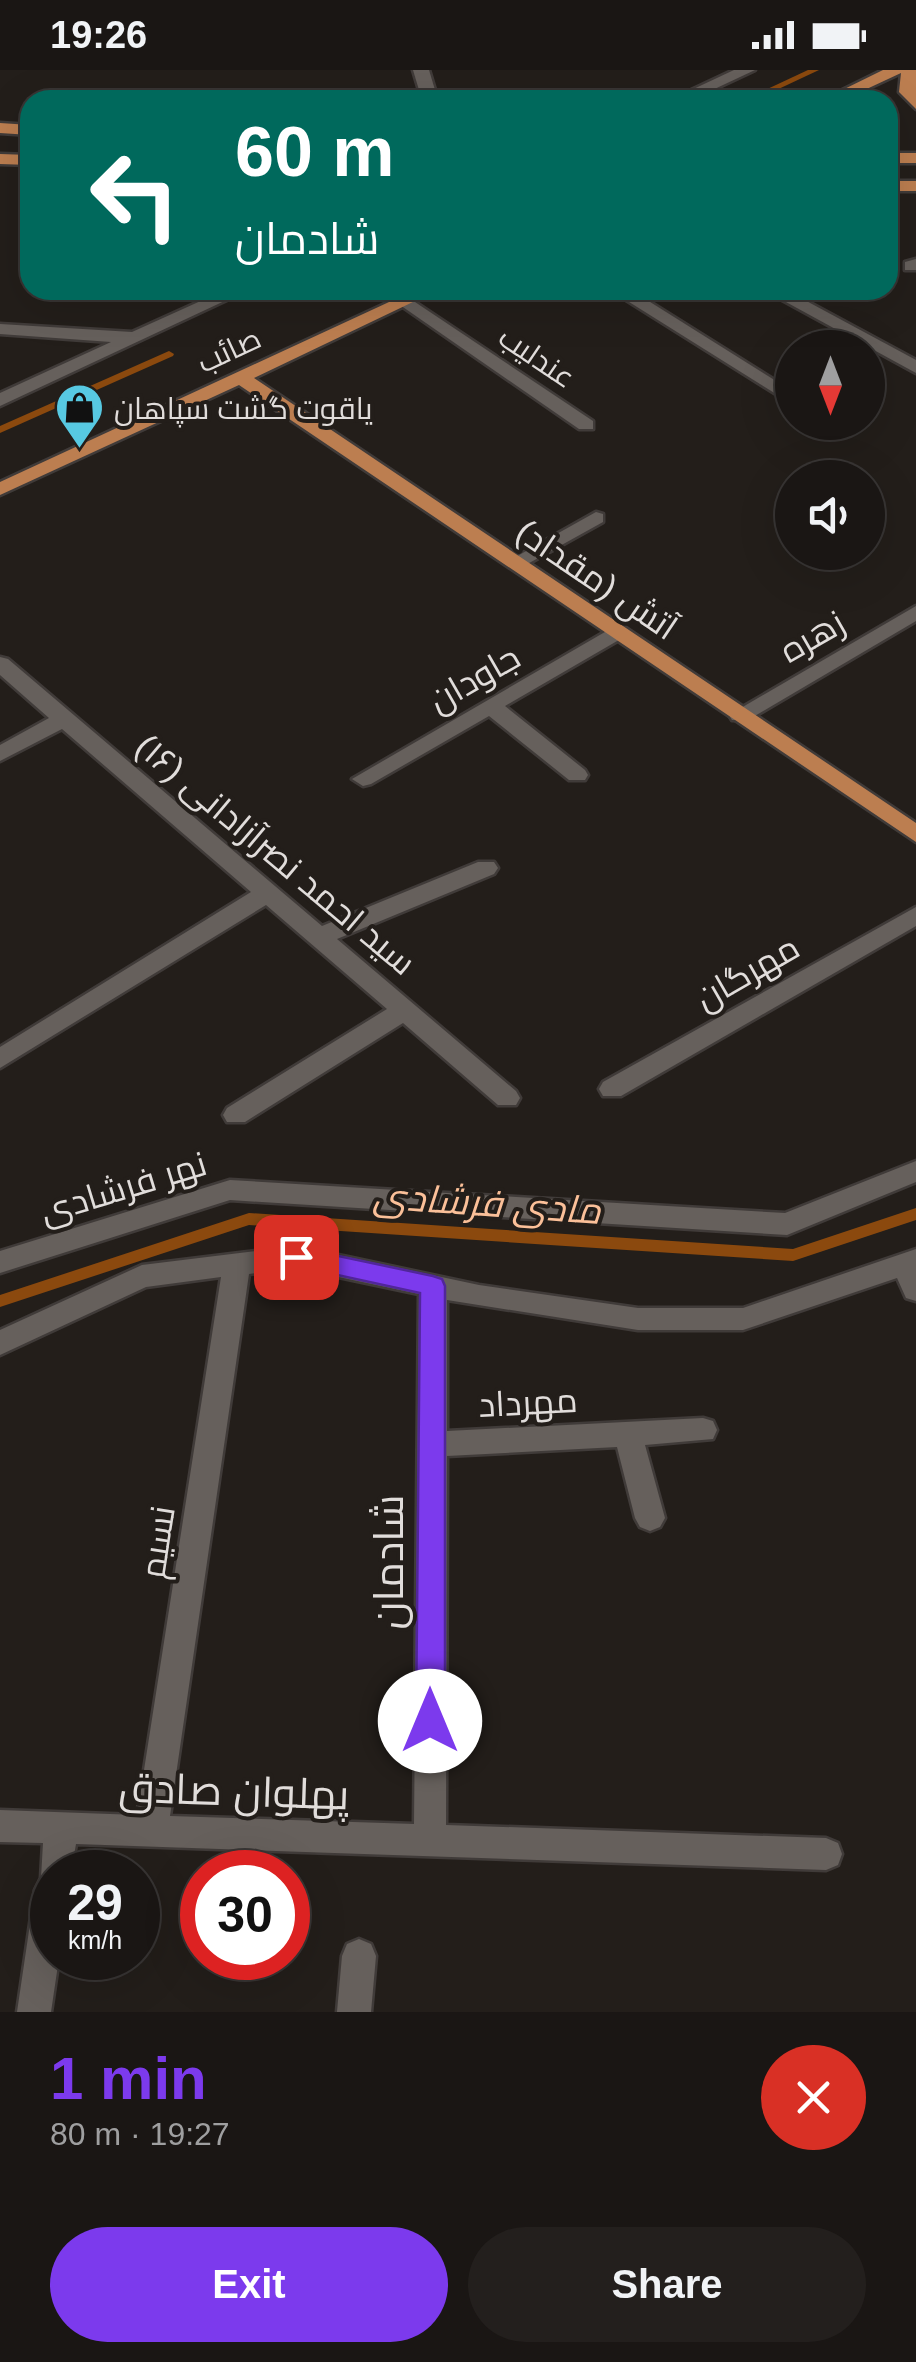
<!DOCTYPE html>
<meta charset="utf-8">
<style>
body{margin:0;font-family:Helvetica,Cairo,sans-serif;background:#231f1d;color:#f1f3f6;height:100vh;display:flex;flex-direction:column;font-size:38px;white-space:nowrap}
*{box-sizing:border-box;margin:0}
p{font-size:32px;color:#9f9fa0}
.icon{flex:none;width:55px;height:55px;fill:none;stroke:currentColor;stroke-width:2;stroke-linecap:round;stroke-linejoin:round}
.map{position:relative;height:1942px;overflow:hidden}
.panel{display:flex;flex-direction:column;background:#1a1614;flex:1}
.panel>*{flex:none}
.top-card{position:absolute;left:20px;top:20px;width:878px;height:210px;border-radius:30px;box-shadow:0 10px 40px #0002,0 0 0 2px #383534;background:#00695c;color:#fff;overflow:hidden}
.needle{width:65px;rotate:180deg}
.controls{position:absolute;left:775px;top:260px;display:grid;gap:20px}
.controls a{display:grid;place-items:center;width:110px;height:110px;border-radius:50%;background:#1a1614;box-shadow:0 10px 40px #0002,0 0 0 2px #383534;font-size:50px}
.speed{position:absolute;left:30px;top:1780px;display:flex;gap:20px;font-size:50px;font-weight:700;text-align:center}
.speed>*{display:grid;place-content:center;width:130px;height:130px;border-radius:50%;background:#1a1614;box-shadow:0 10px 40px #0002,0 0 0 2px #383534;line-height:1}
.speed small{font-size:25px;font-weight:400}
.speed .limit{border:15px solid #d22;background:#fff;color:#111}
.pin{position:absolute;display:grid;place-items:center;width:85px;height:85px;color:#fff;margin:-42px;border-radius:20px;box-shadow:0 5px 15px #0006}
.me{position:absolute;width:110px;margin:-55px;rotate:0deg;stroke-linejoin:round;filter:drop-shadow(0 0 8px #0008)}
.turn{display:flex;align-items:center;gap:35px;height:210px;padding:0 50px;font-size:45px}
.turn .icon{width:130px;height:130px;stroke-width:2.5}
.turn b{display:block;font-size:70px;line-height:85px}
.round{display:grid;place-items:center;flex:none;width:105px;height:105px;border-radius:52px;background:#231f1d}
.summary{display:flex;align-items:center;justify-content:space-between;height:170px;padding:0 50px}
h1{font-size:60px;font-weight:800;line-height:75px;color:#7c3aed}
.button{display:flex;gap:20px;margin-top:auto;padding:20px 50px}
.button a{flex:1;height:115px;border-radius:60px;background:#7c3aed;color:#fff;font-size:40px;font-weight:800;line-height:115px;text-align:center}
.button a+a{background:#231f1d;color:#f1f3f6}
.status{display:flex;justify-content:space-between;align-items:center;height:70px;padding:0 50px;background:#1a1614;direction:ltr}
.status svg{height:28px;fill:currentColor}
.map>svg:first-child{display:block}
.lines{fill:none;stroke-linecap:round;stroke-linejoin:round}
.stream{fill:#8b490e;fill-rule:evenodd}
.minor-casing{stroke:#403b39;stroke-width:5}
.major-casing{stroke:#403b39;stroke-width:5}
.minor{fill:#66605c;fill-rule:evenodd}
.major{fill:#bc7e50;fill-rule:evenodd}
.route{fill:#7c3aed;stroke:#51269a;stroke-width:2.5}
.labels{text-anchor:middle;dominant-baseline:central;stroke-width:8;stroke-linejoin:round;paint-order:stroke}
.far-street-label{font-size:30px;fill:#e1dddb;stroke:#231e1a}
.far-poi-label{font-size:30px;fill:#e1dddb;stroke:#231e1a;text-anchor:start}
.street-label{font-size:35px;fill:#e1dddb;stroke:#231e1a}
.water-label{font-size:38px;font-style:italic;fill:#fbc099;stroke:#231e1a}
.near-street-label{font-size:42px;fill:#e1dddb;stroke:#231e1a}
</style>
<div class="status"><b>19:26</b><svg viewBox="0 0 49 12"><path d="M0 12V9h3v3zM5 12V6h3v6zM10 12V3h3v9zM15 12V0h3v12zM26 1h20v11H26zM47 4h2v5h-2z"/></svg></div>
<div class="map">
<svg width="916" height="1942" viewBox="0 0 916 1942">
<rect width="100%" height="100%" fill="#231e1a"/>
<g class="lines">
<!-- stream -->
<g class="stream">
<polygon points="808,0 819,0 755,30 744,30"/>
<polygon points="169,281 174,284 173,286 0,363 0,356"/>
<polygon points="916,1138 916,1150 793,1191 249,1155 0,1237 0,1225 249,1143 793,1179"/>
</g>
<defs>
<g id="minor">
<polygon points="413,0 429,0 438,30 422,30"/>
<polygon points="734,0 755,0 691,30 670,30"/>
<polygon points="916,189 916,200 905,200 905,192"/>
<polygon points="225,220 248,220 0,336 0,323 111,272 0,264 0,254 132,262"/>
<polygon points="610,220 631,220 792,321 792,334"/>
<polygon points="764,220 786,220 916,290 916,303"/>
<polygon points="406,226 593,351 593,359 579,359 400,235 400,227"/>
<polygon points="596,442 603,444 603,452 522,497 515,499 505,493"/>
<polygon points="916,536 916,551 748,650 732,650 729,645"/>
<polygon points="617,555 628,562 624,567 505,636 585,700 588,705 585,710 569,710 489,646 371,714 363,716 352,709"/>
<polygon points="0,587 8,589 322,856 478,792 494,792 498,798 494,804 337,869 516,1021 520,1028 516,1035 498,1035 403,953 245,1052 227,1052 223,1045 227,1038 387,939 266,835 0,998 0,977 251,822 62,659 0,691 0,675 49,648 0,605"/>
<polygon points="916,837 916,856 621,1026 603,1026 599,1019 603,1012"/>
<polygon points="916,1091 916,1112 787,1165 230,1130 0,1203 0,1181 230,1110 785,1143"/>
<path d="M296,1176l183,39 159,23h105l173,-59v52l-10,-3 -9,-20 -154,52h-105l-191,-30v131l256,-13 10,3 4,9 -4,9 -68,6 20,73 -5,9 -10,4 -10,-4 -5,-9 -18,-71 -170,9 -1,369 380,13 12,5 4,11 -4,11 -12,5 -750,-26 -5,28h-19v86h7l-8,54h-34l18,-122 6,-12 2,-35 -43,-1v-32l137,5 84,-538 -75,10 -146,68v-25l142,-65zM296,1198l123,26 -5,530 -244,-8 79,-542z"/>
<polygon points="359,1869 371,1874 376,1886 371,1942 337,1942 342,1886 347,1874"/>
</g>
<g id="major">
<polygon points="883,0 916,0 916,39 899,22 901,3 843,30 822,30"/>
<polygon points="0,53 30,55 30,65 0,63"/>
<rect x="888" y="83" width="28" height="10"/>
<polygon points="0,84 30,85 30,95 0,94"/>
<rect x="888" y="111" width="28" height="10"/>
<polygon points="415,220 438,220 254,308 916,753 916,772 239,315 0,425 0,412"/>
</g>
</defs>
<!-- minor casing -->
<use href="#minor" class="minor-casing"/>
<!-- major casing -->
<use href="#major" class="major-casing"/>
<!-- minor -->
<use href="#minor" class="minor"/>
<!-- major -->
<use href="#major" class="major"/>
</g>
<!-- route -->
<polygon class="route" points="296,1177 433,1206 442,1209 445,1216 445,1651 440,1661 430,1665 420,1661 416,1651 420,1223 287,1194 283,1187 287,1180"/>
<!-- icons -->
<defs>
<symbol id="shop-pin" viewBox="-11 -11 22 30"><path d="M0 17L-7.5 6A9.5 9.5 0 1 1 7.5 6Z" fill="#57c9e2" stroke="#231e1a"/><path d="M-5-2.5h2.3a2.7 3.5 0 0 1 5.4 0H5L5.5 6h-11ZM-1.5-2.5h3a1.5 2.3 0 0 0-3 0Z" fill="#111"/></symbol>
</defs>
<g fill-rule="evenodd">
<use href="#shop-pin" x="52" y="310" width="55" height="75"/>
</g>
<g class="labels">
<!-- far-street labels -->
<g class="far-street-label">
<text transform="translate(229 280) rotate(-25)">صائب</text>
<text transform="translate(537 287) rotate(34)">عندلیب</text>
</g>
<!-- far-poi labels -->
<g class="far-poi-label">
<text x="114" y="338">یاقوت گشت سپاهان</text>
</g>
<!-- street labels -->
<g class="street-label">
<text transform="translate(597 509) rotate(34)">آتش (مقداد)</text>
<text transform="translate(812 566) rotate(-30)">زهره</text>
<text transform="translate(474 608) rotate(-30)">جاودان</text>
<text transform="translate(276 784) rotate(40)">سید احمد نصرآزادانی (۱۶)</text>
<text transform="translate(747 902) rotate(-30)">مهرگان</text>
<text transform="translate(123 1117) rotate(-17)">نهر فرشادی</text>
<text transform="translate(528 1332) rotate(-3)">مهرداد</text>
<text transform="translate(157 1472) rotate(-81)">نسیم</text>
</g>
<!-- water labels -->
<g class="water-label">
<text transform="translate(487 1133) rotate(4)">مادی فرشادی</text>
</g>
<!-- near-street labels -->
<g class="near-street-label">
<text transform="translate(388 1492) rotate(-90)">شادمان</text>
<text transform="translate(234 1721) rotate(2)">پهلوان صادق</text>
</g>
</g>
</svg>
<div class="controls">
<a><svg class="needle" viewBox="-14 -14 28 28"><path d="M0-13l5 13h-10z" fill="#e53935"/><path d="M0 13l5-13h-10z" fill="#9f9fa0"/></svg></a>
<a><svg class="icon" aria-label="sound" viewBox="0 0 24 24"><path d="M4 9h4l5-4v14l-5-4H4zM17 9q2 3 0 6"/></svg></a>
</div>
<div class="speed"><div>29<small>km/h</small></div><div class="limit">30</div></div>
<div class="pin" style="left:296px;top:1187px;background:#d93025"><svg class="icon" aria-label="arrive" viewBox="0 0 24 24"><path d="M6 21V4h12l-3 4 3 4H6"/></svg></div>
<svg class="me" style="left:430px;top:1651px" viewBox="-20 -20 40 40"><circle r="19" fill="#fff"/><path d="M0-13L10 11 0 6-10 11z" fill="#7c3aed"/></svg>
<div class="top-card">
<div class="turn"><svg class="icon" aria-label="left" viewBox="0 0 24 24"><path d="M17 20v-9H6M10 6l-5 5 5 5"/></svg><div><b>60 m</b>شادمان</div></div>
</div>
</div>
<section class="panel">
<div class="summary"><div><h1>1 min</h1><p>80 m · 19:27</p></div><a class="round" style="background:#d93025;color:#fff"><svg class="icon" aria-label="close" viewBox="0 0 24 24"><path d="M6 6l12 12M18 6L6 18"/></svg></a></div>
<div class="button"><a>Exit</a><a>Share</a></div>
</section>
